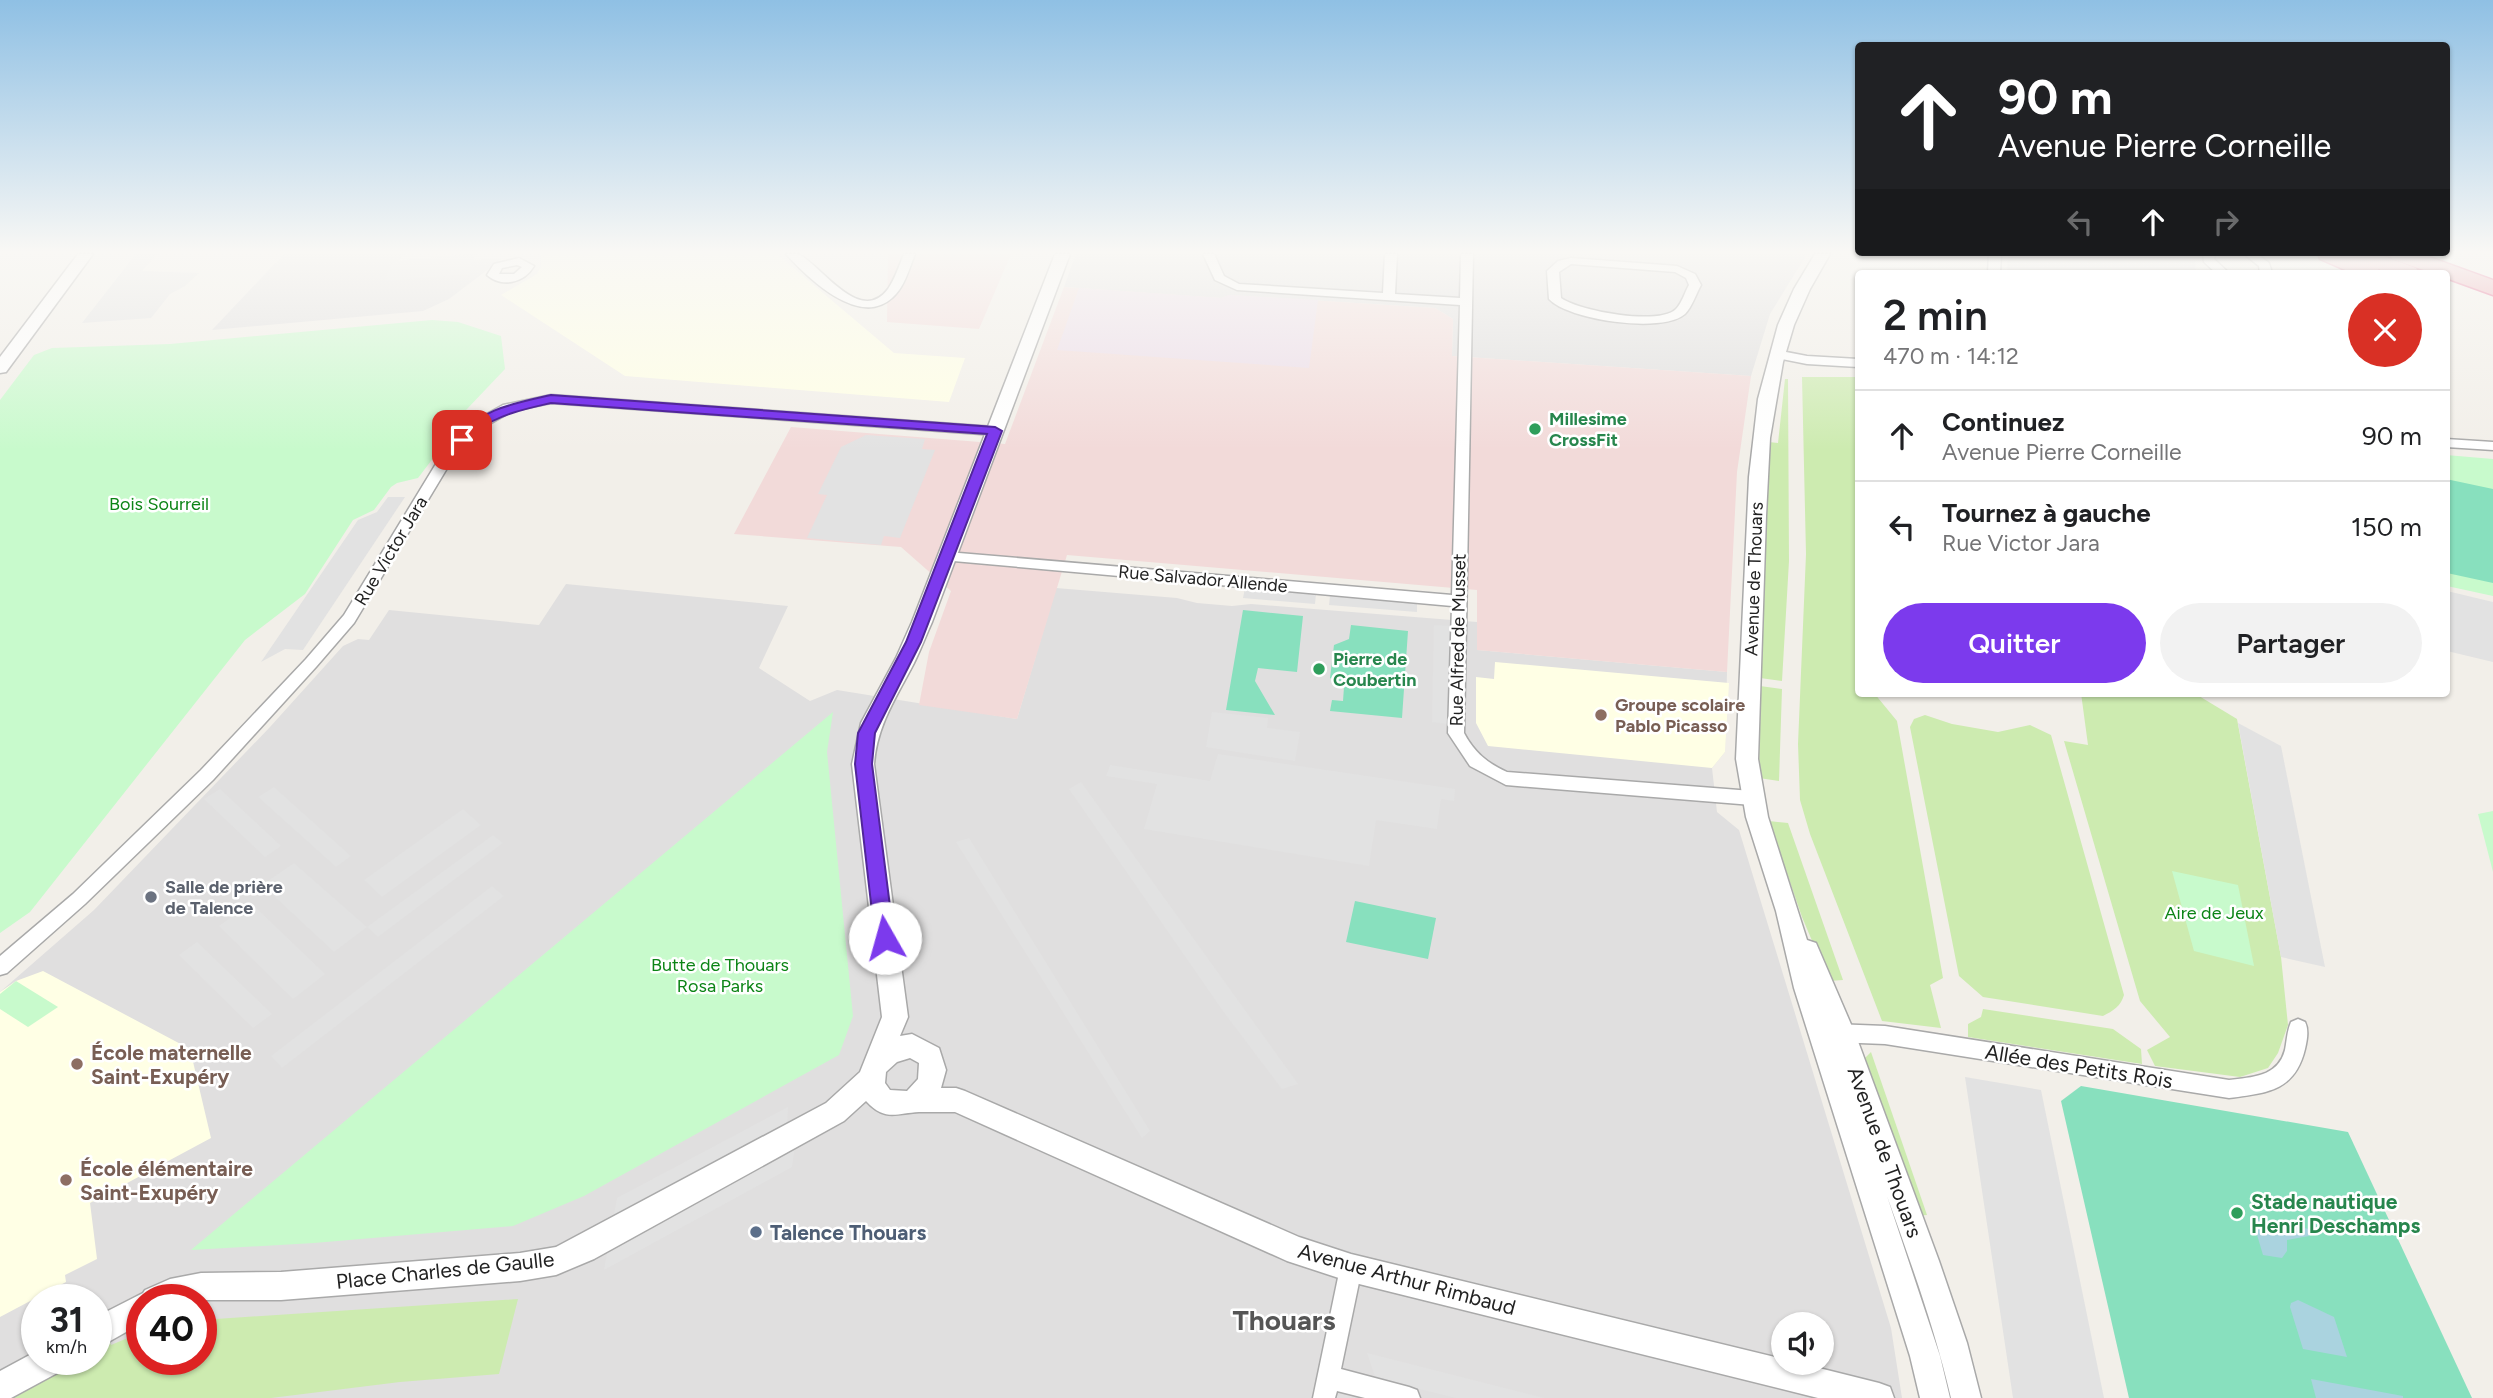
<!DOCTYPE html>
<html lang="fr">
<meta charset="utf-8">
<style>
body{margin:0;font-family:Figtree,sans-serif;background:#f2f2f2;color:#202124;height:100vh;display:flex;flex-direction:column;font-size:26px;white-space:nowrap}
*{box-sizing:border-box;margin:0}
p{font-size:23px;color:#757577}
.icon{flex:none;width:38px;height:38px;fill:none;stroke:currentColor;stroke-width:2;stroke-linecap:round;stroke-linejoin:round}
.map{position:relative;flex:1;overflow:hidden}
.details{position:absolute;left:1855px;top:270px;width:595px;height:427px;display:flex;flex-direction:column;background:#fff;border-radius:7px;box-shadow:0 2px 5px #0004}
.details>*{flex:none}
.hud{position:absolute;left:1855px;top:42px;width:595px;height:214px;border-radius:7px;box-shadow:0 2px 5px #0004;background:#202124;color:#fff;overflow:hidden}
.controls{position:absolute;left:1771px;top:1312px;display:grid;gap:14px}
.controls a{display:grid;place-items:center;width:63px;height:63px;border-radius:50%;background:#fff;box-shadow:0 2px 5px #0004;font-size:35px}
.speed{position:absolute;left:21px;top:1284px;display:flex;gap:14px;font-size:35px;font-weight:700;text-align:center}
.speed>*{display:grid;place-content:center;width:91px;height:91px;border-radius:50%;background:#fff;box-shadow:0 2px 5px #0004;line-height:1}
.speed small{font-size:18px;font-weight:400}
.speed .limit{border:10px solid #d22;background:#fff;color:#111}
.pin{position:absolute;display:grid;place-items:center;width:60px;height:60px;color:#fff;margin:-30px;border-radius:14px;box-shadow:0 4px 10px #0006}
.me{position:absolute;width:77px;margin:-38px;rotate:353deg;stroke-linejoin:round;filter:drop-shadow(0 0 5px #0008)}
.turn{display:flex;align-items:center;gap:24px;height:147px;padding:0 28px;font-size:32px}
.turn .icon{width:91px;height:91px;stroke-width:2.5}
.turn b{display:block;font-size:49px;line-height:60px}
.lanes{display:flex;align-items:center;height:66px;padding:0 28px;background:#0003;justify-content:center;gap:35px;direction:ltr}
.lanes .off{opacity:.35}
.round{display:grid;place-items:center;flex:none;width:74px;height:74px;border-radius:37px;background:#f2f2f2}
.overview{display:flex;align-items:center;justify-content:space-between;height:119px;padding:0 28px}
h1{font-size:42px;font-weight:600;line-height:52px}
.button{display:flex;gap:14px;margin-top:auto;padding:14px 28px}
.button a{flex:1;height:80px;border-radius:42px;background:#7c3aed;color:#fff;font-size:28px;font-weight:600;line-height:80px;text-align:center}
.button a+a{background:#f2f2f2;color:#202124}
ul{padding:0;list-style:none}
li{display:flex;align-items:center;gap:21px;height:91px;padding:0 28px;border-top:2px solid #e0e0e0}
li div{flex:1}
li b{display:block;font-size:26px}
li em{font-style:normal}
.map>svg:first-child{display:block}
.residential{fill:#e0dfdf;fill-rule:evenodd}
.commercial{fill:#f2dad9}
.industrial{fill:#ebdbe8}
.education{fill:#ffffe5}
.grass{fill:#cdebb0}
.park{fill:#c8facc}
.pitch{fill:#88e0be}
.parking{fill:#e2e2e2}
.water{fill:#aad3df}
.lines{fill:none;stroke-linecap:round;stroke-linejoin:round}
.minor-casing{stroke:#a9a9a9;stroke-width:3}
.tertiary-casing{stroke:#a9a9a9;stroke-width:3}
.motorway-casing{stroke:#dc2a67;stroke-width:3}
.minor{fill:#fff;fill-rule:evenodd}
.tertiary{fill:#fff;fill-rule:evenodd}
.motorway{fill:#e892a2;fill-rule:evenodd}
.route{fill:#7c3aed;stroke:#51269a;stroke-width:2}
.leisure-dot{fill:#2e9e5b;stroke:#fff;stroke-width:2.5}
.education-dot{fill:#8d6e63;stroke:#fff;stroke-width:2.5}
.worship-dot{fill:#6b7280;stroke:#fff;stroke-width:2.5}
.service-dot{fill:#5c6f8a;stroke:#fff;stroke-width:2.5}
.labels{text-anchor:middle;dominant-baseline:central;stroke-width:5;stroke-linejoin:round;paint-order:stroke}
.leisure-label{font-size:18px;font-weight:bold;fill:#27864d;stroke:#fff;text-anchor:start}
.park-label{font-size:18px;fill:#0c8416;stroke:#fff}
.street-label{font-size:18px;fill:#222;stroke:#fff}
.education-label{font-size:18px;font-weight:bold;fill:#785e54;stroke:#fff;text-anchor:start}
.worship-label{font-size:18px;font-weight:bold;fill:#5b616d;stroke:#fff;text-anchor:start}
.near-education-label{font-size:21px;font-weight:bold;fill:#785e54;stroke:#fff;text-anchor:start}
.near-street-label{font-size:21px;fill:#222;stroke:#fff}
.near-leisure-label{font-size:21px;font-weight:bold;fill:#27864d;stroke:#fff;text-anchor:start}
.near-service-label{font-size:21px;font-weight:bold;fill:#4e5e75;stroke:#fff;text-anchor:start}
.near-district-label{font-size:28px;font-weight:bold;fill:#555;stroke:#fff}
</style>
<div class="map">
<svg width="2493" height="1398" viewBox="0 0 2493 1398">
<rect width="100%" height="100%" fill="#f2efe9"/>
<!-- residential -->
<g class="residential">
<polygon points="284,254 403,254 399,261 471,254 475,254 474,260 503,258 449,299 423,311 212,330"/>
<polygon points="1076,254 1807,254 1770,314 1751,376 1452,356 1453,319 1435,308 1229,295 1222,298 1064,287"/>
<polygon points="2008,254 2159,254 2195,261 2196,273 2007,273"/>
<path d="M566,584l222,22 -29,62 51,33 27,-11 180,29 39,-131 121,10 20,5 35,3 19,-2 226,18v28l250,22 -2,80 -13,16 5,44 22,18 152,498 11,70h-1902v-406l94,-82 176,-183 73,-81 15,-7 11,1 20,-30 150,15zM37,1300h59v60h-59zM142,1300h59v60h-59zM1783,1325h39v38h-39z"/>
</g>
<!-- commercial -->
<g class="commercial">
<polygon points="888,254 1011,254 979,329 887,322"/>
<polygon points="1064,287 1221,298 1229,295 1435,308 1453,319 1452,356 1751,376 1737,472 1727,672 1477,650 1477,590 1067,555 1017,719 919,705 929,652 951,591 901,547 734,534 791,427 1005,444"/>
</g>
<!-- industrial -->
<polygon class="industrial" points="1079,288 1221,298 1229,295 1318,300 1309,368 1057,350"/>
<!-- education -->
<g class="education">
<polygon points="541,254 777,254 894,353 965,358 949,402 625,376 501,295 537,274 541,266"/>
<polygon points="1495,662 1729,683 1725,752 1712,768 1488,746 1476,723 1476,677 1494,679"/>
<polygon points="43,971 190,1049 211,1138 90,1203 97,1259 65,1275 66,1282 0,1317 0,992 16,981"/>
</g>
<!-- grass -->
<g class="grass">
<polygon points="1802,377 1858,377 1858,693 1874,693 1897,721 1943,978 1930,985 1941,1028 1882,1021 1810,834 1800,800 1798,744 1806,554"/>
<polygon points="1785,379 1788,379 1789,561 1782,681 1760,678 1769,442 1778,443"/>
<polygon points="1760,686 1782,689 1779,781 1759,778"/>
<polygon points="2081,693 2194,693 2237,719 2281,957 2288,1025 2278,1053 2268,1068 2240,1077 2155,1066 2147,1050 2170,1037 2140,1001 2064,741 2088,745"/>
<path d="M1925,715l27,9 46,8 32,-7 21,10 73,260c-3,11 -11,16 -21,21l-120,-19 -24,-21 -49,-249 4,-8z"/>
<polygon points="1769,821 1788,823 1843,980 1829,981 1802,917"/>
<polygon points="1983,1009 2113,1029 2141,1049 2142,1064 1968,1037 1968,1024 1981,1017"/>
<polygon points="1871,1052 1927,1215 1916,1216 1864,1059"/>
<polygon points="518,1299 499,1374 400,1382 271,1398 7,1398 75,1360 96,1360 96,1347 109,1340 111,1345 142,1332 142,1360 201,1360 201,1320"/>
</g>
<!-- park -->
<g class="park">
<polygon points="432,320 458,322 501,336 505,369 449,428 450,436 418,478 397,483 391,487 374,510 353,520 305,594 245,640 30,912 0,933 0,400 34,355 52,348 170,344"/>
<polygon points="2446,455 2493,459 2493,596 2447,586"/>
<polygon points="833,712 827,752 853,1016 839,1055 584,1196 513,1226 314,1243 191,1250"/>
<polygon points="2493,811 2493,872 2478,814"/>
<polygon points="2172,871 2238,885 2254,966 2194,951"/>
<polygon points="16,981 58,1007 28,1027 0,1009 0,994"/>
</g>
<!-- pitch -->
<g class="pitch">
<polygon points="2446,479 2493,489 2493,583 2447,573"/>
<polygon points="1243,610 1303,616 1297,672 1258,668 1255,681 1275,715 1226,710"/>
<polygon points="1351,625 1408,631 1402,718 1330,711 1332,700 1343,701 1344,687 1330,678 1334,645 1349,639"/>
<polygon points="1355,901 1436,918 1428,959 1346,942"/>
<polygon points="2081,1086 2348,1132 2472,1398 2129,1398 2061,1101"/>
</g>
<!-- parking -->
<g class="parking">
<polygon points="136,254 157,254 142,271 199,273 185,286 170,294 151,318 82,323"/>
<polygon points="475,254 469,274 385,281 393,261"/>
<polygon points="866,435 925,439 922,449 935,450 900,538 884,536 881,545 807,538 827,495 818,494 841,447"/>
<polygon points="388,497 405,497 303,650 285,649 261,662 358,520 377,512"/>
<polygon points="1245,588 1316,594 1315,604 1243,598"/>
<polygon points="2447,591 2493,602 2493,662 2447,651"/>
<polygon points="1330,596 1417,603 1417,612 1329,605"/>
<polygon points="1434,625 1450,626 1448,724 1432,722"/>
<polygon points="1212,712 1268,718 1267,728 1300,732 1295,761 1206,747"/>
<polygon points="2238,723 2281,746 2325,967 2281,957"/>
<polygon points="1218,754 1455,789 1454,801 1441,799 1437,829 1376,820 1369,866 1144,829 1157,784 1106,776 1110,765 1210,781"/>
<polygon points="1081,782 1298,1084 1282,1089 1223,1011 1069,789"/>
<polygon points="274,787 351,856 336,867 258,797"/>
<polygon points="220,789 281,846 265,857 204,799"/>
<polygon points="463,809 481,825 382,897 364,880"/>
<polygon points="493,835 503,843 378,937 367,927 334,952 262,885 294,863 367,927"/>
<polygon points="969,838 1150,1131 1142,1138 956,842"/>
<polygon points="492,886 504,896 282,1068 271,1056"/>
<polygon points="251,903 325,974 293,999 219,926"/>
<polygon points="197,942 272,1014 253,1028 179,955"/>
<polygon points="1965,1077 2041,1090 2104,1398 2013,1398"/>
<polygon points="788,1107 787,1126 795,1146 792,1167 604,1270 617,1198"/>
<polygon points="1367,1353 1544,1398 1456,1398 1399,1384 1375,1376"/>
</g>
<!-- water -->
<g class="water">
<polygon points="2252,1218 2309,1229 2309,1236 2287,1240 2287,1251 2282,1258 2263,1255"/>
<polygon points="2298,1300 2334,1317 2347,1357 2303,1349 2290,1307 2291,1303"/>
<polygon points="2311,1379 2403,1396 2403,1398 2316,1398"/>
</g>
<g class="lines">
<defs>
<g id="minor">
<path d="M786,254c3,0 7,0 11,0 21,6 62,74 91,35 7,-10 11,-23 16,-35h11c-6,15 -11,34 -23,44 -33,30 -84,-20 -106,-44z"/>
<path d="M1203,254h11l10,22 15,8 144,9 2,-39h12l-2,40 65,4 1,-44h12l-9,479c10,19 23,30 43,39l245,19 6,2 2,5 -2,5 -6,2 -246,-20 -36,-19 -22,-33 4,-127 -510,-46 -2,-3 2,-3 5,-2 505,43 8,-290 -223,-15 -22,-10z"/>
<polygon points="1989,254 2001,254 2000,273 1988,273"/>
<polygon points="2203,254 2215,254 2214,259 2229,273 2216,273 2204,262"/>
<polygon points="2244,254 2257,254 2269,263 2272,273 2260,273 2259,266"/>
<path d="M519,258l15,8c-10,17 -32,22 -47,9l7,-11zM517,265l5,2 -8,7h-15l3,-6z"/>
<path d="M1571,258l106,8 18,8 6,11c-5,9 -9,22 -16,29 -22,20 -117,6 -136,-15l-2,-28 11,-10zM1571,264l104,8 11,6 3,7c-4,7 -7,18 -13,24 -17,17 -97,2 -115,-11l-2,-26z"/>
<polygon points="1776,350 1807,356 1858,359 1858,367 1807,364 1772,357 1772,351"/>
<polygon points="551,395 995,427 1002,431 995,435 551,403 512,411 479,430 455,455 354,623 316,667 213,780 85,904 7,973 0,975 0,956 73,894 201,770 306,659 344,615 445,449 469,424 503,405"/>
<polygon points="2446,439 2493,442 2493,450 2446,447"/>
<path d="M2298,1019l7,3c4,8 2,18 0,27 -10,42 -38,44 -76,49l-344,-54 -51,-2 -7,-3 -3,-6 3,-6 7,-3 51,2 344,54c23,-3 49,-3 56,-30 2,-10 2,-19 6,-28z"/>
<polygon points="1351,1257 1359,1260 1362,1268 1341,1369 1409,1387 1417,1390 1420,1398 1365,1398 1337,1391 1335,1398 1313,1398 1340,1268 1343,1260"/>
</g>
<g id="tertiary">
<polygon points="78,254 93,254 6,372 0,373 0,357"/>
<path d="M1055,254h15l-138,368c-6,13 -11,27 -18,41 -17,33 -37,62 -40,101l34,253 -8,19 12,-2 27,14 7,22 -5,18h15l9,3 334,146 52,17 432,105v4h16l80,20 11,4 4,11h-76l-467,-116 -64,-21 -332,-149c-12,0 -24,0 -36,0 -22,1 -34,10 -53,-11l-22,20 -250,138 -38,16 -36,6 -239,19h-139v23l-46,26v-32l47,-24 2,-3 25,-11 31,-6 80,-1 239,-19 36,-6 270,-144 34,-31 22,-55 -30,-253 9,-41 35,-65 16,-36zM910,1058l9,5 -1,16 -11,12 -17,-1 -5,-7 1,-11 11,-10z"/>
<path d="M1815,254h15l-20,35 -16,36 -11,37 -13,76 -4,78 -8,243 10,58 39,123 9,3 40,93 83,225 28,82 14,55h-30c-16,-69 -40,-135 -64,-202l53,160 10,42h-30l-10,-42 -116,-368 -18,-77 -30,-94 -10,-58 13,-282 9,-78 20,-74 16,-36z"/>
<polygon points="37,1351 37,1360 65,1360 61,1371 11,1398 0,1398 0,1371"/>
</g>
<g id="motorway">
<polygon points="2318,254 2378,254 2416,268 2419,273 2388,273 2378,269 2381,273 2352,273 2320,259"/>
<polygon points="2390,254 2421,254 2493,280 2493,295 2446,278 2446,273 2432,273 2392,259"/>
</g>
</defs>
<!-- minor casing -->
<use href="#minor" class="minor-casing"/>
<!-- tertiary casing -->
<use href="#tertiary" class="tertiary-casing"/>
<!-- motorway casing -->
<use href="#motorway" class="motorway-casing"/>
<!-- minor -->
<use href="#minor" class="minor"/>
<!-- tertiary -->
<use href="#tertiary" class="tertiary"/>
<!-- motorway -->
<use href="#motorway" class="motorway"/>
</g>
<!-- sky -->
<linearGradient id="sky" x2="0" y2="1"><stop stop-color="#8fc0e4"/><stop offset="0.56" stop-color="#f9f8f5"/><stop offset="1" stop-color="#f9f8f5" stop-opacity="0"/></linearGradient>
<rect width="2493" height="450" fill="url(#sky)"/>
<!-- route -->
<path class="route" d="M551,395l444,32 7,4 -81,211 -46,91 -3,31 22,174 -3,5 -6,3 -7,-3 -3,-5 -20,-174 3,-31 48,-91 81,-208 -436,-31c-26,6 -51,11 -73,27 -6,5 -8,11 -16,14l-7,-4c23,-31 61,-37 96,-45z"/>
<!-- markers -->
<g class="leisure-dot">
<circle cx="1535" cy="429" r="7"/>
<circle cx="1319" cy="669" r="7"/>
<circle cx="2237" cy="1213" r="7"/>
</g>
<g class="education-dot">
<circle cx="1601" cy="715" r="7"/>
<circle cx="77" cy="1064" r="7"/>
<circle cx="66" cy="1180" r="7"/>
</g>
<circle class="worship-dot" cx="151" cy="897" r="7"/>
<circle class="service-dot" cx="756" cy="1232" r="7"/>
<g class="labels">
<!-- leisure labels -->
<g class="leisure-label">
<text x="1549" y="419">Millesime<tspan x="1549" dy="21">CrossFit</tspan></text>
<text x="1333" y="659">Pierre de<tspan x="1333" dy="21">Coubertin</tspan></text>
</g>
<!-- park labels -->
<g class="park-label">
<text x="159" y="504">Bois Sourreil</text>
<text x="2214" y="913">Aire de Jeux</text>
<text x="720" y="965">Butte de Thouars<tspan x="720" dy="21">Rosa Parks</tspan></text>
</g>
<!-- street labels -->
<g class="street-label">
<text transform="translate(391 551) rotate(-59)">Rue Victor Jara</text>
<text transform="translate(1203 579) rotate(5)">Rue Salvador Allende</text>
<text transform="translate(1754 579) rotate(-88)">Avenue de Thouars</text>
<text transform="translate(1458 640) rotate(-89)">Rue Alfred de Musset</text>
</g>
<!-- education labels -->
<g class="education-label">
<text x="1615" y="705">Groupe scolaire<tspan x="1615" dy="21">Pablo Picasso</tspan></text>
</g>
<!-- worship labels -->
<g class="worship-label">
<text x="165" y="887">Salle de prière<tspan x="165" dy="21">de Talence</tspan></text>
</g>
<!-- near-education labels -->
<g class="near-education-label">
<text x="91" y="1052">École maternelle<tspan x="91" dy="24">Saint-Exupéry</tspan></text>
<text x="80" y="1168">École élémentaire<tspan x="80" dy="24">Saint-Exupéry</tspan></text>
</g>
<!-- near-street labels -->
<g class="near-street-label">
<text transform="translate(2079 1066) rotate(9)">Allée des Petits Rois</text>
<text transform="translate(1885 1152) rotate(70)">Avenue de Thouars</text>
<text transform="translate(445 1270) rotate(-6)">Place Charles de Gaulle</text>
<text transform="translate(1407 1279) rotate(15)">Avenue Arthur Rimbaud</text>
</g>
<!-- near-leisure labels -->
<g class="near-leisure-label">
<text x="2251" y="1201">Stade nautique<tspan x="2251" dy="24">Henri Deschamps</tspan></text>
</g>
<!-- near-service labels -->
<g class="near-service-label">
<text x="770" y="1232">Talence Thouars</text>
</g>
<!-- near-district labels -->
<g class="near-district-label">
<text x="1284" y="1320">Thouars</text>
</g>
</g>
</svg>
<div class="controls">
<a><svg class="icon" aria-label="sound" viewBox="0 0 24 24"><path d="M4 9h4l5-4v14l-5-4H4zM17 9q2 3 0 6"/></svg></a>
</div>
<div class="speed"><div>31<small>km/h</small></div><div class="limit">40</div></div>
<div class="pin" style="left:462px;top:440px;background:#d93025"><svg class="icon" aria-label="arrive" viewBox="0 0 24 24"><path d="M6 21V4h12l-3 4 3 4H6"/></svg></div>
<svg class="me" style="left:885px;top:938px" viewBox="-20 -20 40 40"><circle r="19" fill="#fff"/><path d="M0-13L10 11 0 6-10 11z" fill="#7c3aed"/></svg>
<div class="hud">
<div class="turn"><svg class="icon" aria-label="ahead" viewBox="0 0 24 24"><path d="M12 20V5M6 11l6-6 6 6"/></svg><div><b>90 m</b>Avenue Pierre Corneille</div></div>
<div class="lanes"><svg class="icon off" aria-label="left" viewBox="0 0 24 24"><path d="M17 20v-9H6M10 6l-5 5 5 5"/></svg><svg class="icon" aria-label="ahead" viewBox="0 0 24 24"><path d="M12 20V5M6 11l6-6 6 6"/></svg><svg class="icon off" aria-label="right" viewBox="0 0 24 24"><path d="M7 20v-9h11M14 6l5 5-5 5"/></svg></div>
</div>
<section class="details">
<div class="overview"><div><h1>2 min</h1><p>470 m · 14:12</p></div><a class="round" style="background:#d93025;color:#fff"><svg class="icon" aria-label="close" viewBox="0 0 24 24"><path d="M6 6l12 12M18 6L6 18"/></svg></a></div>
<ul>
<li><svg class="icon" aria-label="ahead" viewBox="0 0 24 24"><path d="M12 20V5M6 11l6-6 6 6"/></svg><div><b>Continuez</b><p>Avenue Pierre Corneille</p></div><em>90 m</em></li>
<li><svg class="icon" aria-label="left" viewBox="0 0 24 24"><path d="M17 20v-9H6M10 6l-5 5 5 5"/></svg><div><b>Tournez à gauche</b><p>Rue Victor Jara</p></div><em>150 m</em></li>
</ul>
<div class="button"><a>Quitter</a><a>Partager</a></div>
</section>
</div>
